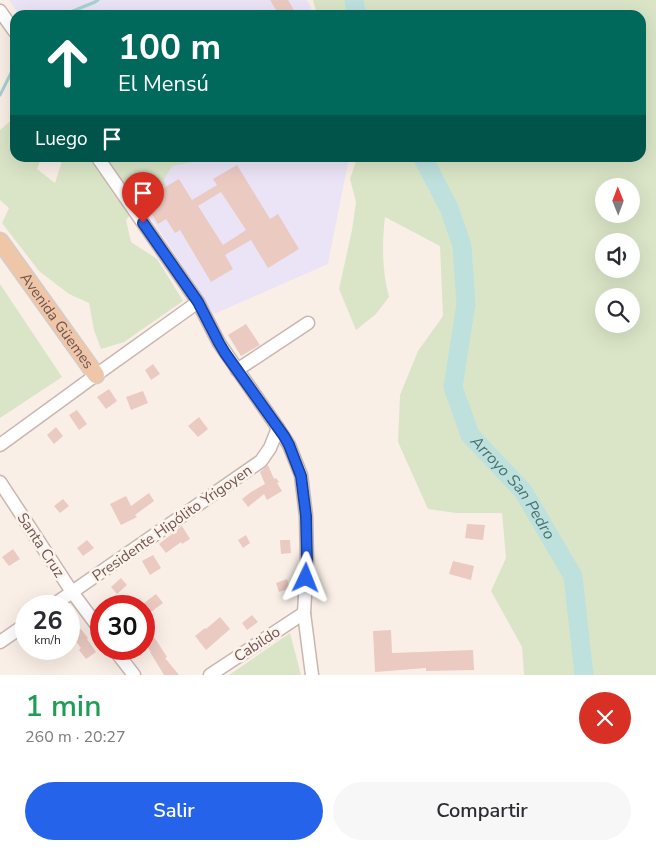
<!DOCTYPE html>
<html lang="es">
<meta charset="utf-8">
<style>
body{margin:0;font-family:"Nunito Sans",sans-serif;background:#f7f7f7;color:#2b2b33;height:100vh;display:flex;flex-direction:column;font-size:19px;white-space:nowrap}
*{box-sizing:border-box;margin:0}
p{font-size:16px;color:#7c7c81}
.icon{flex:none;width:28px;height:28px;fill:none;stroke:currentColor;stroke-width:2;stroke-linecap:round;stroke-linejoin:round}
.map{position:relative;height:675px;overflow:hidden}
.side{display:flex;flex-direction:column;background:#fff;flex:1}
.side>*{flex:none}
.banner{position:absolute;left:10px;top:10px;width:636px;height:152px;border-radius:15px;box-shadow:0 5px 20px #0002;background:#00695c;color:#fff;overflow:hidden}
.needle{width:32px;rotate:359deg}
.tools{position:absolute;left:595px;top:178px;display:grid;gap:10px}
.tools a{display:grid;place-items:center;width:45px;height:45px;border-radius:50%;background:#fff;box-shadow:0 5px 20px #0002;font-size:25px}
.speed{position:absolute;left:15px;top:595px;display:flex;gap:10px;font-size:25px;font-weight:700;text-align:center}
.speed>*{display:grid;place-content:center;width:65px;height:65px;border-radius:50%;background:#fff;box-shadow:0 5px 20px #0002;line-height:1}
.speed small{font-size:12px;font-weight:400}
.speed .limit{border:8px solid #d22;background:#fff;color:#111}
.pin{position:absolute;display:grid;place-items:center;width:42px;height:42px;color:#fff;margin:-51px -21px;border-radius:50% 50% 50% 0;rotate:-45deg;box-shadow:0 0 5px #0007}
.pin .icon{rotate:45deg}
.me{position:absolute;width:55px;margin:-28px;rotate:2deg;stroke-linejoin:round;filter:drop-shadow(0 0 4px #0008)}
.turn{display:flex;align-items:center;gap:18px;height:105px;padding:0 25px;font-size:22px}
.turn .icon{width:65px;height:65px;stroke-width:2.5}
.turn b{display:block;font-size:35px;line-height:42px}
.then{display:flex;align-items:center;height:48px;padding:0 25px;background:#0003;gap:10px;font-size:19px}
.round{display:grid;place-items:center;flex:none;width:52px;height:52px;border-radius:26px;background:#f7f7f7}
.summary{display:flex;align-items:center;justify-content:space-between;height:85px;padding:0 25px}
h1{font-size:30px;font-weight:600;line-height:38px;color:#1e9e55}
.action{display:flex;gap:10px;margin-top:auto;padding:10px 25px}
.action a{flex:1;height:58px;border-radius:30px;background:#2563eb;color:#fff;font-size:20px;font-weight:600;line-height:58px;text-align:center}
.action a+a{background:#f7f7f7;color:#2b2b33}
.map>svg:first-child{display:block}
.education{fill:#ebe4f6}
.green{fill:#dae5c7;fill-rule:evenodd}
.lines{fill:none;stroke-linecap:round;stroke-linejoin:round}
.stream{stroke:#a6d1ce;stroke-width:3}
.river{stroke:#bee1de;stroke-width:19}
.building{fill:#ebcac2;fill-rule:evenodd}
.minor-casing{stroke:#cab5af;stroke-width:15}
.major-casing{stroke:#d4ccca;stroke-width:19}
.minor{stroke:#fff;stroke-width:12}
.major{stroke:#f0c6a8;stroke-width:16}
.route-casing{stroke:#184099;stroke-width:12}
.route{stroke:#2563eb;stroke-width:9}
.labels{text-anchor:middle;dominant-baseline:central;stroke-width:5;stroke-linejoin:round;paint-order:stroke}
.street-label{font-size:15px;fill:#70544f;stroke:#fdf3ed}
.water-label{font-size:16px;font-style:italic;fill:#457371;stroke:#fdf3ed}
</style>
<div class="map">
<svg width="656" height="675" viewBox="0 0 656 675">
<rect width="100%" height="100%" fill="#f9efe7"/>
<!-- education -->
<g class="education">
<polygon points="9,0 307,0 314,15 19,15"/>
<polygon points="112,158 349,158 328,264 214,314"/>
</g>
<!-- green -->
<g class="green">
<path d="M313,0h343v675h-132l-2,-28 -31,-56 15,-33 -4,-45h-46l-28,-4 -30,-67 2,-47 18,-44 25,-35 -3,-70 -55,-29c-3,27 -3,54 4,80l-13,17 -20,16 -17,-41 13,-59 4,-28 -6,-23 7,-21h284v-143h-324zM631,186v28h-27v-28zM631,241v28h-27v-28zM631,296v28h-27v-28z"/>
<polygon points="15,117 15,158 41,158 37,169 55,183 63,158 143,158 148,159 149,158 194,158 193,162 172,166 163,181 166,186 143,200 126,220 131,242 157,259 183,301 124,342 101,349 94,330 89,303 69,294 39,271 2,223 9,208 0,200 0,130"/>
<polygon points="0,284 62,377 0,418"/>
<polygon points="290,633 301,675 229,675"/>
</g>
<g class="lines">
<!-- stream -->
<g class="stream">
<polyline points="63,15 95,2 98,0"/>
<polyline points="0,95 15,65"/>
</g>
<!-- river -->
<g class="river">
<polyline points="354,0 355,8 358,15"/>
<path id="s1" d="M423,158l26,50 13,38 4,58 -13,83 17,48 53,56 50,85 11,99"/>
</g>
</g>
<!-- building -->
<g class="building">
<polygon points="270,0 288,0 297,15 279,15"/>
<path d="M237,165l33,54 8,-5 21,35 -31,19 -17,-28 -26,15 8,14 -22,13 -31,-52 -5,3 -9,-14 -8,5 -15,-24 36,-21 13,21 25,-15 -4,-6zM221,192l25,38 -23,15 -25,-39z"/>
<polygon points="246,324 260,345 241,356 228,335"/>
<polygon points="153,364 160,374 151,380 145,370"/>
<polygon points="109,389 117,401 106,409 97,397"/>
<polygon points="143,391 148,403 131,410 126,397"/>
<polygon points="77,410 87,424 79,430 69,415"/>
<polygon points="199,417 208,429 198,437 188,426"/>
<polygon points="56,427 63,436 54,444 47,435"/>
<polygon points="268,465 274,479 276,478 279,482 277,483 282,491 267,500 264,494 248,507 242,499 251,492 265,484 260,472"/>
<polygon points="149,493 154,501 135,515 137,517 121,525 110,504 126,496 131,506"/>
<polygon points="63,499 69,506 60,513 54,506"/>
<polygon points="467,524 485,525 483,540 465,538"/>
<polygon points="182,526 190,539 182,544 181,542 166,553 159,544"/>
<polygon points="246,535 250,543 243,548 238,540"/>
<polygon points="87,540 94,548 83,556 77,548"/>
<polygon points="280,540 290,540 291,553 281,554"/>
<polygon points="13,549 20,559 9,566 2,557"/>
<polygon points="153,555 161,568 150,575 142,561"/>
<polygon points="453,561 474,566 471,580 449,574"/>
<polygon points="121,578 127,585 117,594 111,587"/>
<polygon points="287,579 290,588 279,592 276,583"/>
<polygon points="156,594 163,603 144,617 144,603"/>
<polygon points="252,615 258,622 247,630 242,623"/>
<polygon points="220,617 230,629 206,650 195,636 205,628 206,629"/>
<polygon points="144,624 156,640 167,657 165,658 179,675 164,675 150,652 151,652 144,642"/>
<polygon points="81,629 88,638 87,639 96,652 86,659 79,650 81,648 72,636"/>
<polygon points="391,630 392,653 473,650 474,670 426,671 426,668 375,672 373,631"/>
</g>
<g class="lines">
<defs>
<g id="minor">
<polyline points="0,11 15,32"/>
<polyline points="98,158 198,302 219,343 278,428 289,445 301,475 306,516 307,561 304,613 312,675"/>
<polyline points="237,370 308,323"/>
<polyline points="0,445 96,375 198,302"/>
<polyline points="0,482 72,592 101,631"/>
<polyline points="52,606 261,461 270,448 278,428"/>
<polyline points="0,642 26,624"/>
<polyline points="114,649 134,675"/>
<polyline points="210,675 304,613"/>
</g>
<g id="major">
<path id="s2" d="M0,241l96,134"/>
</g>
</defs>
<!-- minor casing -->
<use href="#minor" class="minor-casing"/>
<!-- major casing -->
<use href="#major" class="major-casing"/>
<!-- minor -->
<use href="#minor" class="minor"/>
<!-- major -->
<use href="#major" class="major"/>
</g>
<g class="lines">
<defs>
<polyline id="route" points="143,223 198,302 219,343 225,353 284,436 289,445 301,476 306,516 307,561 306,578"/>
</defs>
<!-- route casing -->
<use href="#route" class="route-casing"/>
<!-- route -->
<use href="#route" class="route"/>
</g>
<g class="labels">
<!-- street labels -->
<g class="street-label">
<text stroke="none"><textPath href="#s2" startOffset="98">Avenida Güemes</textPath></text>
<text transform="translate(172 523) rotate(-35)">Presidente Hipólito Yrigoyen</text>
<text transform="translate(41 545) rotate(57)">Santa Cruz</text>
<text transform="translate(257 644) rotate(-33)">Cabildo</text>
</g>
<!-- water labels -->
<g class="water-label">
<text stroke="none"><textPath href="#s1" startOffset="358">Arroyo San Pedro</textPath></text>
</g>
</g>
</svg>
<div class="tools">
<a><svg class="needle" viewBox="-14 -14 28 28"><path d="M0-13l5 13h-10z" fill="#e53935"/><path d="M0 13l5-13h-10z" fill="#7c7c81"/></svg></a>
<a><svg class="icon" aria-label="sound" viewBox="0 0 24 24"><path d="M4 9h4l5-4v14l-5-4H4zM17 9q2 3 0 6"/></svg></a>
<a><svg class="icon" aria-label="search" viewBox="0 0 24 24"><circle cx="10" cy="10" r="6"/><path d="M15 15l6 6"/></svg></a>
</div>
<div class="speed"><div>26<small>km/h</small></div><div class="limit">30</div></div>
<div class="pin" style="left:143px;top:223px;background:#d93025"><svg class="icon" aria-label="arrive" viewBox="0 0 24 24"><path d="M6 21V4h12l-3 4 3 4H6"/></svg></div>
<svg class="me" style="left:306px;top:578px" viewBox="-20 -20 40 40"><path d="M0-17L14 15 0 8-14 15z" fill="#2563eb" stroke="#fff" stroke-width="4"/></svg>
<div class="banner">
<div class="turn"><svg class="icon" aria-label="ahead" viewBox="0 0 24 24"><path d="M12 20V5M6 11l6-6 6 6"/></svg><div><b>100 m</b>El Mensú</div></div>
<div class="then">Luego<svg class="icon" aria-label="arrive" viewBox="0 0 24 24"><path d="M6 21V4h12l-3 4 3 4H6"/></svg></div>
</div>
</div>
<section class="side">
<div class="summary"><div><h1>1 min</h1><p>260 m · 20:27</p></div><a class="round" style="background:#d93025;color:#fff"><svg class="icon" aria-label="close" viewBox="0 0 24 24"><path d="M6 6l12 12M18 6L6 18"/></svg></a></div>
<div class="action"><a>Salir</a><a>Compartir</a></div>
</section>
